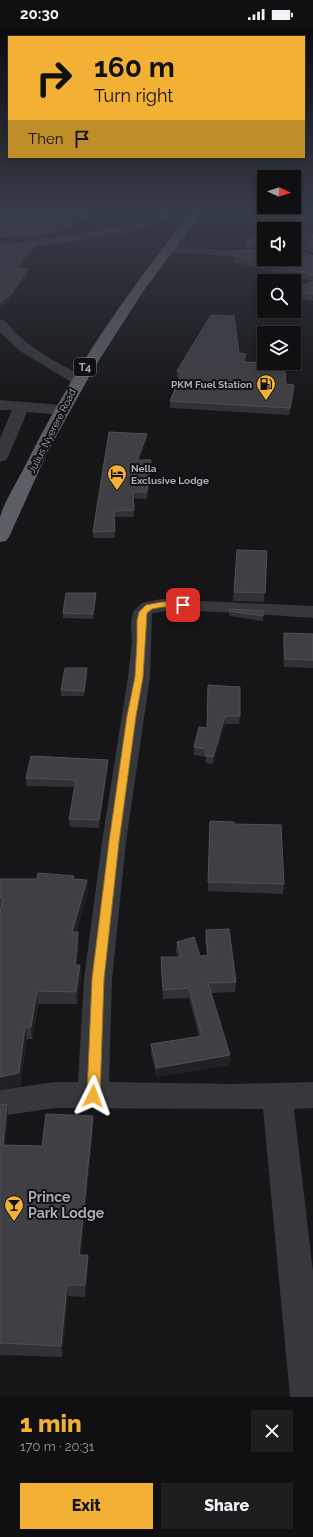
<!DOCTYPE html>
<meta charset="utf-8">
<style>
body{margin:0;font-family:Raleway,sans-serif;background:#1e1e20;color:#f1f3f6;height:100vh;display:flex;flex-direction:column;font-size:15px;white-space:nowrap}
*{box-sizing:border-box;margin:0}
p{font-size:13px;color:#9c9d9f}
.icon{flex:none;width:22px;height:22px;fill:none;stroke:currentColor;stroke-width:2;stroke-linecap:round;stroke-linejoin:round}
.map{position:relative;height:1369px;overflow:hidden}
.drawer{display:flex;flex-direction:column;background:#101012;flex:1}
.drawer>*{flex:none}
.hud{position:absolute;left:8px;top:8px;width:297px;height:122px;border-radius:0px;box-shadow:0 2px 6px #0003,0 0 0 1px #303032;background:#f2b134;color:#111;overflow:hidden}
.needle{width:26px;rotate:93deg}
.buttons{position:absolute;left:257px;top:142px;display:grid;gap:8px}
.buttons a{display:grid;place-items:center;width:44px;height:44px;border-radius:0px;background:#101012;box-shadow:0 2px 6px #0003,0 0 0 1px #303032;font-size:20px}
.pin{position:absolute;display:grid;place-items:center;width:34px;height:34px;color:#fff;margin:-17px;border-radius:8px;box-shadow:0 2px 6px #0006}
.me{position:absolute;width:44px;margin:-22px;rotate:3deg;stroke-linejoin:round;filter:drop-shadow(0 0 3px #0008)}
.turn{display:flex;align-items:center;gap:14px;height:84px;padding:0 20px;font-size:18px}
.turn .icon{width:52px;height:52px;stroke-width:2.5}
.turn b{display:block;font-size:28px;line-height:34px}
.then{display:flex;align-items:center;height:38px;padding:0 20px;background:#0003;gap:8px;font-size:15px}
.round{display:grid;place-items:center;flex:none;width:42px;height:42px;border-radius:0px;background:#1e1e20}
.summary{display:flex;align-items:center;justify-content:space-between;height:68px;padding:0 20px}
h1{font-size:24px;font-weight:800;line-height:30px;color:#f2b134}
.action{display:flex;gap:8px;margin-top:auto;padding:8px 20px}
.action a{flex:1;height:46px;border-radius:0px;background:#f2b134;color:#111;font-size:16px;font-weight:800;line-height:46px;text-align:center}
.action a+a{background:#1e1e20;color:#f1f3f6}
.status{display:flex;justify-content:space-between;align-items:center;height:28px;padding:0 20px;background:#101012;direction:ltr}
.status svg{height:11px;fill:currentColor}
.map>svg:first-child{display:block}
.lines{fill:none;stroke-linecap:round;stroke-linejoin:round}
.minor{fill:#37383d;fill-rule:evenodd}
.trunk{fill:#5b5e65;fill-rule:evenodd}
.wall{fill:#323236}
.shaded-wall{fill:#212124}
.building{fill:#3f3f44;stroke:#4f5156}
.route{fill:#f2b134;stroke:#9d7322}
.labels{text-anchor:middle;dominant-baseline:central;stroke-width:4;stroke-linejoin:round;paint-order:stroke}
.far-poi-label{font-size:10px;font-weight:bold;fill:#a8adb8;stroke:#111113;text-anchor:end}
.far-street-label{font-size:10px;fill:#a8adb8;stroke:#111113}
.shield{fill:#111113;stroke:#7b7e86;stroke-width:1}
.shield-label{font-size:11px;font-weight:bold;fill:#a8adb8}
.near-poi-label{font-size:14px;font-weight:bold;fill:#a8adb8;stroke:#111113;text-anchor:start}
</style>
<div class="status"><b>20:30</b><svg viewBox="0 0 49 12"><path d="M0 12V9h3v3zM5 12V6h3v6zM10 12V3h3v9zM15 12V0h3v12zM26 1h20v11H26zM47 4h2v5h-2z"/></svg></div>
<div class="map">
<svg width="313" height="1369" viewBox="0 0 313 1369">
<rect width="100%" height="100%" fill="#161618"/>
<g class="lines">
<!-- minor -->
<g class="minor">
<path d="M159,185h12c-17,23 -139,34 -171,37v-6c33,-4 65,-8 98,-14 21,-3 44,-5 61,-17z"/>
<polygon points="313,215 313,221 294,225 294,219"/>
<polygon points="166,219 228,222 264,221 264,227 228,228 162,224 160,222 162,220"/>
<path d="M0,291c7,2 12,11 18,16 19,18 43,29 65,42l2,3 -2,3 -5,1 -5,-1 -53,-32 -20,-19z"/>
<polygon points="0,372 62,377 67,379 70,382 67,385 62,387 27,384 8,429 6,432 0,434 0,410 12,382 0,382"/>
<path d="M161,571l152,7v12c-21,-1 -151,-12 -161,-4l-2,63 -24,165 -14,137 -3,103 122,2 82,-2v26l-19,1 19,163v125h-23l-27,-288 -208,-1 -55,8v-26l55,-8h23l6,-103 18,-137 26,-165 4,-35 -1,-21 2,-9 9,-9z"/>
</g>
<!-- trunk -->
<path class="trunk" d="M191,185h11l-58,77 -50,78 -46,83 -39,86 -3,4 -6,1c0,-7 0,-16 0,-24 2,-12 19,-40 25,-52 45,-91 102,-175 166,-253z"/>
</g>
<!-- wall -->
<g class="wall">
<polygon points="0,185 96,185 59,207 50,205 47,209 0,215"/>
<polygon points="264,201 264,220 246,220 246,214"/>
<polygon points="294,204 313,206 313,225 294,219"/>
<polygon points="233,227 313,228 313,253 233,234"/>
<polygon points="313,253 313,273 294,271 294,260"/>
<polygon points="239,325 246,332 245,334 269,343 286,356 294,357 294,363 289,387 170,380 170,373 180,350 177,349 177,343"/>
<polygon points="147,412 139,432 151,438 147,471 133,470 134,489 114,489 115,510 93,510 93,504"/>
<polygon points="267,523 264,574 233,573 234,564"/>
<polygon points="96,570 93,591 63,590 63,585"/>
<polygon points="229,583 264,583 263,593 229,588"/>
<polygon points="284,605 313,606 313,640 284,639 283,613"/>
<polygon points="87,645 84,668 61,668 61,662"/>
<polygon points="208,657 240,688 239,696 225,696 213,736 205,735 206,729 194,727 194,719 207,700"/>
<polygon points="108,739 99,800 70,799 69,791 74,759 26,758 26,750"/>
<polygon points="210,793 234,796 284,856 283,866 208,863"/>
<polygon points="74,848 74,851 88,864 76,904 79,917 77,937 80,937 81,949 77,976 38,976 32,1011 27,1011 20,1058 1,882 0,882 0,851 37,851"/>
<polygon points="206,902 236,954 235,964 211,965 230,1027 230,1037 157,1049 151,1026 151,1016 199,1008 189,970 163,971 161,939 161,929 178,929 176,924 177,914 200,928 207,928 205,911"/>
<polygon points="0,1077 8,1088 5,1117 42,1118 93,1100 81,1227 88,1239 85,1269 68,1268 62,1329 0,1327"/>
</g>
<!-- shaded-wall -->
<g class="shaded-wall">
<polygon points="89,185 96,185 59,207 58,202"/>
<polygon points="49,201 50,205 47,209 0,215 0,210"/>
<polygon points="37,215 37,220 15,244 15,240"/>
<polygon points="28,241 29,246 10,272 0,281 0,275"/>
<polygon points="246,326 246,332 242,340 243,334"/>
<polygon points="294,357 294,363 289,387 290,380"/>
<polygon points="147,406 147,412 137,438 137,432"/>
<polygon points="151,432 151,438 147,471 147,464"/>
<polygon points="96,565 96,570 93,591 93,586"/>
<polygon points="87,640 87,645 84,668 84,663"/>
<polygon points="225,688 225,696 213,736 213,729"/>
<polygon points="108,732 108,739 99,800 99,792"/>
<polygon points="87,852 88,864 73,916 72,904"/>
<polygon points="78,904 79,917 76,949 75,937"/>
<polygon points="80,937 81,949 77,976 76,964"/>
<polygon points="37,963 38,976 32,1011 31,999"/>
<polygon points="25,999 27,1011 20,1058 0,1062 0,1049"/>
<polygon points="230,1027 230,1037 157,1049 157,1040"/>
<polygon points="7,1076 8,1088 4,1129 3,1117"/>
<polygon points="93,1088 93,1100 80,1239 79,1227"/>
<polygon points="88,1227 88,1239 85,1269 85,1257"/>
<polygon points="67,1257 68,1268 62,1329 61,1318"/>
</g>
<!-- building -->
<g class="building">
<polygon points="0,185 89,185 58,202 49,201 47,204 0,210"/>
<polygon points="259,200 269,201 264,201 264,214 246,214"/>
<polygon points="294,204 313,206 313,218 294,213"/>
<polygon points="37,215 15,240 28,241 10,267 0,275 0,219"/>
<polygon points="264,222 264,231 294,231 294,222 313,228 313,247 233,227 237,223"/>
<polygon points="313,253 313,266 294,264 294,260"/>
<polygon points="211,287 234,288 239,325 246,326 243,334 269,335 269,343 285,343 286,356 294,357 290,380 170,373 182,344 177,343"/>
<polygon points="109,404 147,406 137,432 151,432 147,464 133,464 134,482 114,483 115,503 93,504"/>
<polygon points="237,522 267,523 265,565 234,564"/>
<polygon points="66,565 96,565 93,586 63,585"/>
<polygon points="230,581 264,583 263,588 229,583"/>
<polygon points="284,605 313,606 313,632 285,631"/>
<polygon points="65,640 87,640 84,663 61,662"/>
<polygon points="208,657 240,659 240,688 225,688 213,729 206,728 206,721 194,719 199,699 207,700"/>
<polygon points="31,728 108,732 99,792 69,791 76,752 26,750"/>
<polygon points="210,793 234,794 234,796 281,797 284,856 208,854"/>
<polygon points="38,845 74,848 73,851 87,852 72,904 78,904 75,937 80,937 76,964 37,963 31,999 25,999 19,1045 0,1049 0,885 3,870 0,870 0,851 37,851"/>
<polygon points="229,901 236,954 208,955 230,1027 157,1040 151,1016 202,1008 189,960 163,962 161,929 181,929 177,914 194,909 200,928 208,927 206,902"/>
<polygon points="7,1076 3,1117 42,1118 46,1086 93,1088 79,1227 88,1227 85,1257 67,1257 61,1318 0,1315 0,1077"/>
</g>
<!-- sky -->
<linearGradient id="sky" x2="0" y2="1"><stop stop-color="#0c0c0d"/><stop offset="0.49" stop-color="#363c48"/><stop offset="1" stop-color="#363c48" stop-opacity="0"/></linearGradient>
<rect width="313" height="376" fill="url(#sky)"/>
<!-- route -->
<polygon class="route" points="162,574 183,574 187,577 183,579 162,579 152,581 147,585 143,649 136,688 119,814 104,951 100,1068 98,1071 93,1073 89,1071 87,1068 92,951 109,814 127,688 135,649 137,614 137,593 139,584 146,577"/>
<!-- icons -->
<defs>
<symbol id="fuel-pin" viewBox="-11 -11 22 30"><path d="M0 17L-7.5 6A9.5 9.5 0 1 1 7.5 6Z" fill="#f2b134" stroke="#111113"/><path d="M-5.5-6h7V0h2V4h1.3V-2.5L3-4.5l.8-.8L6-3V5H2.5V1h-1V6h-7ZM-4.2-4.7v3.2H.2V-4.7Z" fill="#111"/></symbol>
<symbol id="hotel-pin" viewBox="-11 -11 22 30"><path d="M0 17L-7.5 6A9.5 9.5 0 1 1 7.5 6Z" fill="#f2b134" stroke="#111113"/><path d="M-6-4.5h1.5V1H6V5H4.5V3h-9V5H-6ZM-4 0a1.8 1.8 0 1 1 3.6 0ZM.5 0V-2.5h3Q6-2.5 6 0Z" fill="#111"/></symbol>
<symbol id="bar-pin" viewBox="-11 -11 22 30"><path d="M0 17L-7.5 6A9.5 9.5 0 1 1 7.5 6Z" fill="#f2b134" stroke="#111113"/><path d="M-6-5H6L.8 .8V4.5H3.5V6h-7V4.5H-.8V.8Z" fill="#111"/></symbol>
</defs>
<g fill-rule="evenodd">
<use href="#fuel-pin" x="255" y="345" width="22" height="30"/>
<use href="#hotel-pin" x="106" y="435" width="22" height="30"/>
<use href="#bar-pin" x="3" y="1166" width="22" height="30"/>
</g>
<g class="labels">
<!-- far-poi labels -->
<g class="far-poi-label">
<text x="252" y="356">PKM Fuel Station</text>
<text x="131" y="440" text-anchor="start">Nella<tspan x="131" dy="12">Exclusive Lodge</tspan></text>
</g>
<!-- far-street labels -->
<g class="far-street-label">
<text transform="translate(52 403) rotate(-63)">Julius Nyerere Road</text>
</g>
<!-- shield labels -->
<rect class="shield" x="74" y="330" width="22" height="18" rx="3"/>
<g class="shield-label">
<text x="85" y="339">T4</text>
</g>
<!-- near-poi labels -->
<g class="near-poi-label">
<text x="28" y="1169">Prince<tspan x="28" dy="16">Park Lodge</tspan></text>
</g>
</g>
</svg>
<div class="buttons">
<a><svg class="needle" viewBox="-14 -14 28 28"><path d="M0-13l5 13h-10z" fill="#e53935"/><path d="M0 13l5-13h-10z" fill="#9c9d9f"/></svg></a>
<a><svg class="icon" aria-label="sound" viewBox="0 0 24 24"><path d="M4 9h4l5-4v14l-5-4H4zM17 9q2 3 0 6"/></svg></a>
<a><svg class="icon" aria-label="search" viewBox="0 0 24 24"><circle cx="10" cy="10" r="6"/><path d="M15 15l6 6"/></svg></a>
<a><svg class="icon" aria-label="layers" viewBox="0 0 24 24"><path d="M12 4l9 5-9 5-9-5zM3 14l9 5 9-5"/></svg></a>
</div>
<div class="pin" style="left:183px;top:577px;background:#d93025"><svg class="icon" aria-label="arrive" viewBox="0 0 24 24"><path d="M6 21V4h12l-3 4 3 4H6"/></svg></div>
<svg class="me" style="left:93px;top:1068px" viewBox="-20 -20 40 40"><path d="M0-17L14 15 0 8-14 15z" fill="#f2b134" stroke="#fff" stroke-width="4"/></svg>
<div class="hud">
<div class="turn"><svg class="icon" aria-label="right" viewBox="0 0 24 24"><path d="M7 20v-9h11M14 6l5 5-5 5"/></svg><div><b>160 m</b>Turn right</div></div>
<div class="then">Then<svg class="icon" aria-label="arrive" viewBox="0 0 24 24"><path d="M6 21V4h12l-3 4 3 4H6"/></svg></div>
</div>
</div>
<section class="drawer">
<div class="summary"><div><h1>1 min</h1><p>170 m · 20:31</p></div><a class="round"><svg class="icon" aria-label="close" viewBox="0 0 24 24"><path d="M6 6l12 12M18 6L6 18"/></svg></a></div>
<div class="action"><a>Exit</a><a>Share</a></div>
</section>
